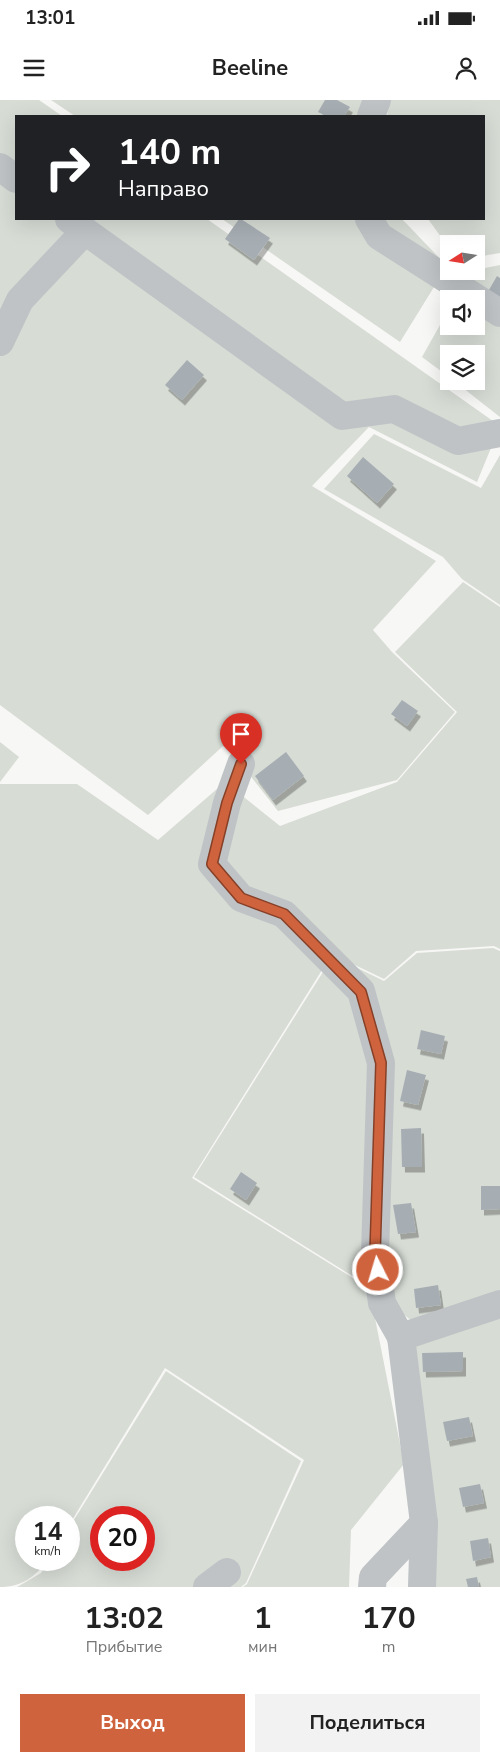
<!DOCTYPE html>
<html lang="ru">
<meta charset="utf-8">
<style>
body{margin:0;font-family:"Nunito Sans",sans-serif;background:#f2f2f2;color:#222;height:100vh;display:flex;flex-direction:column;font-size:19px;white-space:nowrap}
*{box-sizing:border-box;margin:0}
p{font-size:16px;color:#767676}
.icon{flex:none;width:28px;height:28px;fill:none;stroke:currentColor;stroke-width:2;stroke-linecap:round;stroke-linejoin:round}
.map{position:relative;height:1487px;overflow:hidden}
.drawer{display:flex;flex-direction:column;background:#fff;flex:1}
.drawer>*{flex:none}
.guide{position:absolute;left:15px;top:15px;width:470px;height:105px;border-radius:0px;box-shadow:0 5px 20px #0002;background:#202124;color:#fff;overflow:hidden}
.needle{width:32px;rotate:258deg}
.buttons{position:absolute;left:440px;top:135px;display:grid;gap:10px}
.buttons a{display:grid;place-items:center;width:45px;height:45px;border-radius:0px;background:#fff;box-shadow:0 5px 20px #0002;font-size:25px}
.speed{position:absolute;left:15px;top:1406px;display:flex;gap:10px;font-size:25px;font-weight:700;text-align:center}
.speed>*{display:grid;place-content:center;width:65px;height:65px;border-radius:50%;background:#fff;box-shadow:0 5px 20px #0002;line-height:1}
.speed small{font-size:12px;font-weight:400}
.speed .limit{border:8px solid #d22;background:#fff;color:#111}
.pin{position:absolute;display:grid;place-items:center;width:42px;height:42px;color:#fff;margin:-51px -21px;border-radius:50% 50% 50% 0;rotate:-45deg;box-shadow:0 0 5px #0007}
.pin .icon{rotate:45deg}
.me{position:absolute;width:55px;margin:-28px;rotate:355deg;stroke-linejoin:round;filter:drop-shadow(0 0 4px #0008)}
.turn{display:flex;align-items:center;gap:18px;height:105px;padding:0 20px;font-size:22px}
.turn .icon{width:65px;height:65px;stroke-width:2.5}
.turn b{display:block;font-size:35px;line-height:42px}
.eta{display:flex;justify-content:space-evenly;align-items:center;height:85px;text-align:center}
.eta b{font-size:30px;font-weight:700;line-height:35px}
.action{display:flex;gap:10px;margin-top:auto;padding:10px 20px}
.action a{flex:1;height:58px;border-radius:0px;background:#cf633e;color:#fff;font-size:20px;font-weight:700;line-height:58px;text-align:center}
.action a+a{background:#f2f2f2;color:#222}
.status{display:flex;justify-content:space-between;align-items:center;height:35px;padding:0 25px;background:#fff;direction:ltr}
.status svg{height:14px;fill:currentColor}
header{display:flex;justify-content:space-between;align-items:center;height:65px;padding:0 20px;background:#fff;font-size:22px;font-weight:700}
.map>svg:first-child{display:block}
.green{fill:#d7dcd5;fill-rule:evenodd}
.building{fill:#a7aeb3;filter:url(#shadow)}
.lines{fill:none;stroke-linecap:round;stroke-linejoin:round}
.minor{stroke:#bfc3c6;stroke-width:28}
.route-casing{stroke:#874028;stroke-width:12}
.route{stroke:#cf633e;stroke-width:9}
</style>
<div class="status"><b>13:01</b><svg viewBox="0 0 49 12"><path d="M0 12V9h3v3zM5 12V6h3v6zM10 12V3h3v9zM15 12V0h3v12zM26 1h20v11H26zM47 4h2v5h-2z"/></svg></div>
<header><svg class="icon" aria-label="menu" viewBox="0 0 24 24"><path d="M4 6h16M4 12h16M4 18h16"/></svg>Beeline<svg class="icon" aria-label="person" viewBox="0 0 24 24"><circle cx="12" cy="8" r="4"/><path d="M4 21q1-7 8-7t8 7"/></svg></header>
<div class="map">
<svg width="500" height="1487" viewBox="0 0 500 1487">
<defs>
<filter id="shadow"><feDropShadow dx="3" dy="5.5" stdDeviation="0" flood-color="#0004"/></filter>
</defs>
<rect width="100%" height="100%" fill="#f7f7f5"/>
<!-- green -->
<g class="green">
<polygon points="0,0 39,0 62,16 16,16 16,119 207,119 500,326 477,382 369,327 312,386 436,461 373,530 392,552 455,612 397,680 278,711 241,664 240,645 248,623 148,715 0,605"/>
<polygon points="51,0 372,0 364,16 75,16"/>
<polygon points="390,0 500,0 500,153 476,157 476,144 449,144 449,148 428,119 484,119 484,16 387,16"/>
<polygon points="222,119 402,119 447,166 400,242"/>
<polygon points="500,165 500,317 454,281 476,281 476,254 449,254 449,277 422,257 449,209 449,226 476,226 476,199 455,199 470,171"/>
<polygon points="374,334 481,388 500,355 500,505 462,479 443,457 324,389"/>
<path d="M463,482l37,25v342l-6,-3 -78,5 -32,28 -52,-25 -140,224 177,110 35,176 -53,66 -2,57h-106l4,-3 57,-124 -139,-92 -96,157v-7h-43v42h21c-11,17 -26,27 -47,27v-803h77l81,56 67,-58 55,44 117,-44 60,-70 -62,-60z"/>
<polygon points="0,642 19,657 0,682"/>
<polygon points="493,848 500,851 500,1190 413,1222 370,1187 194,1077 333,856 384,881 417,853"/>
<polygon points="500,1211 500,1487 429,1487 411,1252 422,1233"/>
<path d="M166,1271l135,90 -55,122 -5,4h-224l24,-14 8,-13h20v-32zM101,1418h43v42h-43z"/>
</g>
<!-- building -->
<g class="building">
<polygon points="325,0 337,0 350,7 344,16 326,16 318,12"/>
<polygon points="239,119 241,119 270,138 254,160 225,139"/>
<polygon points="497,176 500,178 500,203 486,195"/>
<polygon points="187,260 204,275 182,300 165,285"/>
<polygon points="363,357 394,384 377,403 347,376"/>
<polygon points="402,600 418,611 407,626 391,614"/>
<polygon points="286,652 304,676 273,700 255,676"/>
<polygon points="421,930 445,936 441,954 417,949"/>
<polygon points="407,970 426,975 418,1005 400,1001"/>
<polygon points="421,1028 422,1067 402,1067 401,1029"/>
<polygon points="241,1072 257,1083 246,1100 230,1089"/>
<polygon points="481,1086 500,1086 500,1109 481,1110"/>
<polygon points="411,1103 416,1132 398,1134 393,1105"/>
<polygon points="438,1185 441,1205 416,1208 414,1189"/>
<polygon points="463,1252 463,1271 423,1272 422,1253"/>
<polygon points="469,1317 473,1336 447,1341 443,1322"/>
<polygon points="480,1384 484,1403 463,1407 459,1388"/>
<polygon points="488,1438 491,1457 473,1461 470,1441"/>
<polygon points="477,1477 479,1487 468,1487 466,1479"/>
</g>
<g class="lines">
<!-- minor -->
<g class="minor">
<polyline points="371,16 377,0"/>
<polyline points="0,67 16,79"/>
<polyline points="369,119 379,136 500,213"/>
<polyline points="85,131 342,316 394,309 458,341 500,333"/>
<polyline points="0,242 20,200 85,131 69,119"/>
<polyline points="241,664 227,703 212,764 241,798 284,814 361,891 381,963 375,1153 382,1203 401,1237"/>
<polyline points="207,1487 227,1472"/>
<polyline points="372,1487 373,1477 424,1423"/>
<polyline points="422,1487 424,1423 401,1237 500,1204"/>
</g>
</g>
<g class="lines">
<defs>
<polyline id="route" points="241,664 227,703 212,764 241,798 284,814 361,892 381,963 375,1153 378,1170"/>
</defs>
<!-- route casing -->
<use href="#route" class="route-casing"/>
<!-- route -->
<use href="#route" class="route"/>
</g>
</svg>
<div class="buttons">
<a><svg class="needle" viewBox="-14 -14 28 28"><path d="M0-13l5 13h-10z" fill="#e53935"/><path d="M0 13l5-13h-10z" fill="#767676"/></svg></a>
<a><svg class="icon" aria-label="sound" viewBox="0 0 24 24"><path d="M4 9h4l5-4v14l-5-4H4zM17 9q2 3 0 6"/></svg></a>
<a><svg class="icon" aria-label="layers" viewBox="0 0 24 24"><path d="M12 4l9 5-9 5-9-5zM3 14l9 5 9-5"/></svg></a>
</div>
<div class="speed"><div>14<small>km/h</small></div><div class="limit">20</div></div>
<div class="pin" style="left:241px;top:664px;background:#d93025"><svg class="icon" aria-label="arrive" viewBox="0 0 24 24"><path d="M6 21V4h12l-3 4 3 4H6"/></svg></div>
<svg class="me" style="left:378px;top:1170px" viewBox="-20 -20 40 40"><circle r="17" fill="#cf633e" stroke="#fff" stroke-width="3"/><path d="M0-11L8 9 0 5-8 9z" fill="#fff"/></svg>
<div class="guide">
<div class="turn"><svg class="icon" aria-label="right" viewBox="0 0 24 24"><path d="M7 20v-9h11M14 6l5 5-5 5"/></svg><div><b>140 m</b>Направо</div></div>
</div>
</div>
<section class="drawer">
<div class="eta">
<div><b>13:02</b><p>Прибытие</p></div>
<div><b>1</b><p>мин</p></div>
<div><b>170</b><p>m</p></div>
</div>
<div class="action"><a>Выход</a><a>Поделиться</a></div>
</section>
